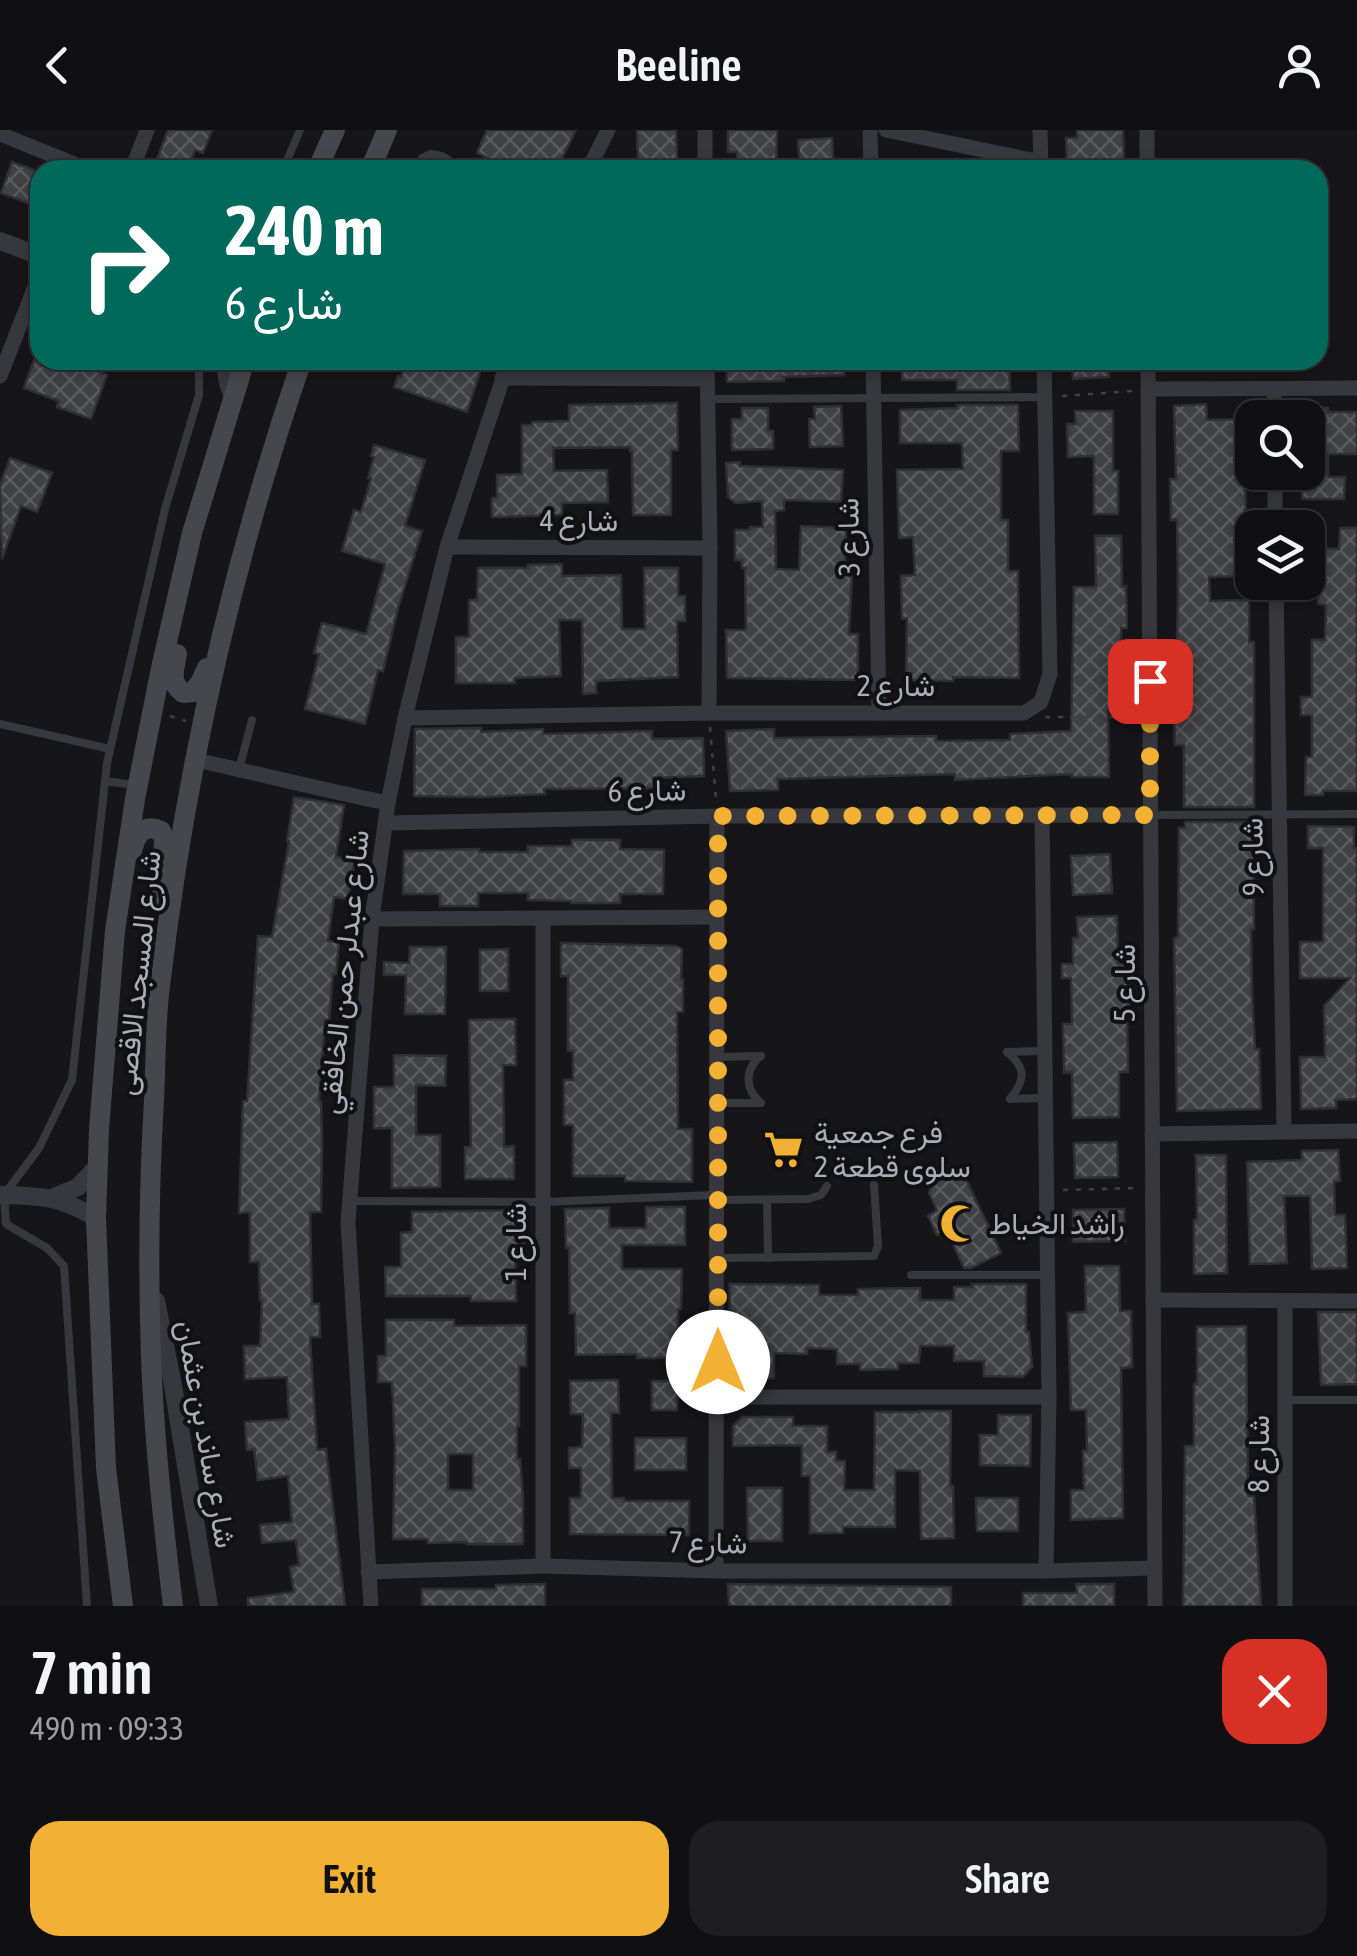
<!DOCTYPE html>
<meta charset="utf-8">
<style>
body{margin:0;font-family:"Asap Condensed",Vazirmatn,sans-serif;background:#1e1e20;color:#f1f3f6;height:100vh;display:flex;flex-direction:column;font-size:38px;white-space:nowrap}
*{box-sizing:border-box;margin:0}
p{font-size:32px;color:#9c9d9f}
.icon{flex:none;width:55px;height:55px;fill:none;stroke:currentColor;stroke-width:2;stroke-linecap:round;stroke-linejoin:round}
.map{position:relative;height:1476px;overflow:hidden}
.drawer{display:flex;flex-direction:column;background:#101012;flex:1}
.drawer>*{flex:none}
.banner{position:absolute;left:30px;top:30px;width:1298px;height:210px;border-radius:30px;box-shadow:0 5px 15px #0003,0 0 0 2px #303032;background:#00695c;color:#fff;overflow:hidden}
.buttons{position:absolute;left:1235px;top:270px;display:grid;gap:20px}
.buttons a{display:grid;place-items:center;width:90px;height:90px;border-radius:20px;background:#101012;box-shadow:0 5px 15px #0003,0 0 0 2px #303032;font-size:50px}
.pin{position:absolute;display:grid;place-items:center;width:85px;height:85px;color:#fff;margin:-42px;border-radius:20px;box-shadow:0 5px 15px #0006}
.me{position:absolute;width:110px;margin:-55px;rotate:0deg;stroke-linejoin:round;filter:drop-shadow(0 0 8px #0008)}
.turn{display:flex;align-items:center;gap:35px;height:210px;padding:0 30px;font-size:45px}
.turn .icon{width:130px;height:130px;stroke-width:2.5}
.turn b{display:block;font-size:70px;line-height:85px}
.round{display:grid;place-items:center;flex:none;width:105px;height:105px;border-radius:30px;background:#1e1e20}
.headline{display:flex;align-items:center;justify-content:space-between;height:170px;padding:0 30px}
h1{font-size:60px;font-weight:600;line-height:75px}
.button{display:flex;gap:20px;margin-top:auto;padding:20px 30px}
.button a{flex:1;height:115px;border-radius:30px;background:#f2b134;color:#111;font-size:40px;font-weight:600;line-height:115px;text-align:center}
.button a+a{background:#1e1e20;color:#f1f3f6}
header{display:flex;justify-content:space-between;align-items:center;height:130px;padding:0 30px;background:#101012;font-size:45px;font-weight:600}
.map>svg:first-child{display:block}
.building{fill:url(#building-cross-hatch);stroke:#303034;stroke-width:2.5;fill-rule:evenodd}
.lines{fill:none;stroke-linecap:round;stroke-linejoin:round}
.path{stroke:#3d3f44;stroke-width:2.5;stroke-dasharray:5 8;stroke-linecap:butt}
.service{stroke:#37383d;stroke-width:8}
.minor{stroke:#37383d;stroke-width:15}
.tertiary{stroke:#37383d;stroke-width:18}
.secondary{stroke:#45474d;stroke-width:20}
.route{stroke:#f2b134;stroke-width:18;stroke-dasharray:0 32.4}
.labels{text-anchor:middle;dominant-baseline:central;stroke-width:8;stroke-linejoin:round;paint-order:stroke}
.street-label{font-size:30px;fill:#a8adb8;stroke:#111113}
.poi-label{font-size:30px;fill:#a8adb8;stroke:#111113;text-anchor:start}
</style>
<header><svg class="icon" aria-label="back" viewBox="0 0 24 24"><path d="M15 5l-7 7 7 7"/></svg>Beeline<svg class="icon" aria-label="person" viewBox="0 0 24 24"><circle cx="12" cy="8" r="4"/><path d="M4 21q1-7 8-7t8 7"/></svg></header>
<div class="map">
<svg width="1357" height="1476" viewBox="0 0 1357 1476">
<defs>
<pattern id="building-cross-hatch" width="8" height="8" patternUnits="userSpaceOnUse" patternTransform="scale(2.5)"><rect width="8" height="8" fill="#404145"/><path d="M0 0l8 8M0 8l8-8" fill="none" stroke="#595a5e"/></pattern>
</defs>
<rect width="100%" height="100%" fill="#161618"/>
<!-- building -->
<g class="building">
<polygon points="168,0 212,0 203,23 195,20 188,40 153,40"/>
<polygon points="487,0 576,0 556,40 513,40 477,23"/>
<polygon points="637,0 676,0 677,30 638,31"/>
<polygon points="728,0 777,0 776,40 737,40 737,22 728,22"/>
<polygon points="1077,0 1123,0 1124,31 1067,33 1066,8 1077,8"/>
<polygon points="832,8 834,40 800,40 798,10"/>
<polygon points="12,32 39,42 28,73 1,63"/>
<polygon points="34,230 67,230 107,245 91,289 57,277 59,271 24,258"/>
<polygon points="406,230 484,230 467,282 394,257 398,246 401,247"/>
<polygon points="727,230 843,230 844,245 784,247 784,251 727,252"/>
<polygon points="902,230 1009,230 1010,260 957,260 957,250 902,250"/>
<polygon points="1072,230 1109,230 1109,247 1073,249"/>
<polygon points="677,273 678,320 671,320 671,385 633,385 632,321 630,321 630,317 553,318 554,341 607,340 608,372 562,373 562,385 492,387 492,368 497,368 497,345 522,344 522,295 532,295 532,292 569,291 569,275"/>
<polygon points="1206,274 1207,290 1251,289 1252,336 1245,336 1246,407 1249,407 1249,446 1209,447 1210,471 1249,470 1249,512 1254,512 1254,677 1184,677 1184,615 1175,615 1171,516 1177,516 1178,463 1177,390 1171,390 1171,383 1170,349 1176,349 1174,276"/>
<polygon points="957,275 1018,275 1019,321 1001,321 1001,390 1008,390 1008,441 1018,441 1019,548 953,547 953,551 906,550 907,488 902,489 901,446 915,445 913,407 899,408 897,340 963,339 962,313 900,313 900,280 958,278"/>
<polygon points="841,276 843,316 810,317 809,289 815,289 814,277"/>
<polygon points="742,278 768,278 768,301 773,301 773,319 732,320 732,289 742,289"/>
<polygon points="1308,278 1328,278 1328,282 1357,282 1357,324 1328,324 1328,347 1345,347 1344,369 1302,369 1302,346 1308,346"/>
<polygon points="1075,281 1113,281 1113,341 1118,341 1118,384 1094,384 1094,326 1068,327 1067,294 1076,294"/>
<polygon points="374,315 425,330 405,396 422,401 398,478 383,541 378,540 365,594 305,579 319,524 314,523 322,493 366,504 385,434 342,421 354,380 361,382 371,348 368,348 374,327 371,326"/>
<polygon points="10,328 52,343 37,382 21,376 2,429 0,355"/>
<polygon points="740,332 740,336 843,340 841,372 784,370 784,380 775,381 776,439 799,440 801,396 846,398 845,442 852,442 849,504 858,504 858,550 727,548 726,500 746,500 745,438 742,438 742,430 735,430 735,400 750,400 750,397 763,397 762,371 735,373 728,367 726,333"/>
<polygon points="1340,398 1357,398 1357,661 1323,661 1323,665 1305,665 1306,627 1312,627 1312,585 1301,585 1301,567 1312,567 1312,510 1325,510 1326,475 1318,474 1319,418 1339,419"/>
<polygon points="1095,406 1121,406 1122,457 1126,456 1127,498 1121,498 1123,580 1108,580 1109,647 1072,647 1072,644 955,650 955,644 778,649 778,660 730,661 726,601 774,599 774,608 936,606 936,611 1010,610 1010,604 1071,601 1074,457 1096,457"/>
<polygon points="562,434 562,446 621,445 622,499 645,499 644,438 678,438 678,466 685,466 685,491 677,491 678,547 596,551 596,563 583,564 582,490 559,490 561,546 515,548 515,553 456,553 456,507 469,507 469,470 477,470 478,438 528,438 528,435"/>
<polygon points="481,598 481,602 543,599 543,604 652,601 652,609 703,608 704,646 653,648 654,658 544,659 545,664 482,667 414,666 415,599"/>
<polygon points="294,667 344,675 336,727 355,730 348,769 334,767 328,811 339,812 336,844 333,844 329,890 325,890 319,972 321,972 322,1013 321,1082 310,1082 312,1174 319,1174 320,1207 310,1207 317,1320 326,1319 345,1476 248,1476 248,1468 294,1462 290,1437 299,1435 296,1410 262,1413 260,1395 292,1392 288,1346 258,1350 254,1319 247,1320 245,1292 289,1289 287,1247 245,1249 244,1216 260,1216 262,1170 260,1170 259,1132 250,1132 250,1082 239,1083 243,971 247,971 258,806 272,807 289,711 287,711"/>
<polygon points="1185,692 1253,692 1254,799 1251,799 1252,863 1255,919 1259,919 1261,979 1177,981 1174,808 1178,807 1179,698 1185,698"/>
<polygon points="1308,696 1354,697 1354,718 1357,718 1357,969 1336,970 1336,978 1301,979 1300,927 1325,927 1324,876 1350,848 1300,848 1300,812 1323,812 1323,718 1308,718"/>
<polygon points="572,710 620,710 620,719 664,720 663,764 620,764 620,773 571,773 571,771 528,770 528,763 478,763 478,776 440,776 440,764 403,764 404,721 479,719 479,722 528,722 528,716 572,716"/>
<polygon points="1110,724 1112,763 1073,765 1071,726"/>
<polygon points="1117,786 1118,833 1129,833 1129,876 1127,876 1128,942 1119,942 1119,987 1073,988 1072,942 1064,943 1063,894 1072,894 1071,848 1062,848 1062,834 1073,834 1073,808 1078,808 1077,787"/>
<polygon points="561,813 676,816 682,819 681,849 683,849 683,882 677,882 678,999 692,999 692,1052 625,1051 625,1046 573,1046 573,995 564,995 564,950 573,950 573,921 568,921 568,846 561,846"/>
<polygon points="410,817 446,817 445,884 405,884 406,845 384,845 384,832 409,833"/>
<polygon points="508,819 508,861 480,861 480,820"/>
<polygon points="515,889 516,935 503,935 504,1017 514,1016 514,1049 465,1049 465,1017 471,1017 469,890"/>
<polygon points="394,925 446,926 445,956 416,955 416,1005 440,1005 440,1057 392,1058 392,998 374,998 374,957 394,957"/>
<polygon points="1117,1012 1118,1047 1075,1048 1074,1013"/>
<polygon points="1338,1020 1340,1051 1334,1052 1335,1085 1345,1085 1347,1138 1312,1139 1310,1066 1284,1066 1287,1133 1250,1134 1247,1032 1302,1030 1302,1021"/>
<polygon points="1196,1025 1226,1025 1227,1143 1194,1144 1194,1090 1197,1090"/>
<polygon points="939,1032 962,1041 1001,1123 971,1138 964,1138 947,1101 937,1105 928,1086 937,1080 929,1063"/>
<polygon points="646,1077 685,1077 685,1115 622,1115 622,1139 682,1139 681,1179 678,1179 678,1228 637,1228 637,1224 576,1225 575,1183 570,1183 569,1118 566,1118 565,1079 609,1078 609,1098 646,1098"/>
<polygon points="1124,1079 1125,1111 1073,1112 1073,1080"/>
<polygon points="524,1080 525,1122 515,1122 516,1171 471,1171 471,1166 386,1166 385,1137 401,1137 401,1103 412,1102 412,1082"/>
<polygon points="1085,1136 1119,1136 1120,1181 1131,1181 1132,1237 1121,1238 1123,1388 1071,1390 1071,1360 1084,1360 1083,1321 1087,1321 1086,1280 1071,1280 1068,1183 1086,1182"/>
<polygon points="730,1154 819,1155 819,1165 858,1165 858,1159 920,1158 920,1170 954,1170 954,1157 973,1157 972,1154 1026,1154 1026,1202 1029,1202 1032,1237 1023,1247 984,1246 984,1231 954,1231 954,1216 920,1216 919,1233 898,1233 898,1239 860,1240 860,1234 837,1234 837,1219 807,1218 807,1224 774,1223 774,1248 738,1250 729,1240"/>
<polygon points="1318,1182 1357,1182 1357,1254 1321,1255"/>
<path d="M386,1190h68v6l72,-1v41h-7v60h-2v33h3l3,39v46h-56v-2l-39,1v-4h-35l2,-92 -3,-65h-14v-26h8zM448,1324h25v36h-25z"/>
<polygon points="1246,1196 1248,1366 1254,1366 1261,1476 1183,1476 1185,1316 1194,1316 1194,1254 1197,1254 1197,1197"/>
<polygon points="618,1250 619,1283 611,1283 612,1368 624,1368 624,1371 689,1371 689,1405 570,1404 570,1368 581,1368 581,1338 569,1338 569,1318 582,1317 583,1284 571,1284 570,1251"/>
<polygon points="652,1251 678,1251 677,1280 652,1280"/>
<polygon points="919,1281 951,1281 950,1356 953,1356 954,1408 921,1409 920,1341 895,1340 895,1397 843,1397 843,1403 810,1403 810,1346 802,1346 802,1315 733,1316 733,1296 742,1287 793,1287 793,1296 827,1296 827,1322 836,1322 836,1331 845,1331 844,1360 874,1360 875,1282 919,1282"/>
<polygon points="998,1285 1031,1285 1030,1336 980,1335 980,1305 998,1305"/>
<rect x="635" y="1308" width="51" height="32"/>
<polygon points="747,1358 782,1358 782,1411 748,1411"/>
<polygon points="976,1368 1018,1368 1018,1401 977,1401"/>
<polygon points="545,1454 545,1476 422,1476 422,1459 496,1459 496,1455"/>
<polygon points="728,1454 951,1457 951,1476 729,1476"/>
<polygon points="1076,1454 1114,1454 1114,1476 1023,1476 1023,1463 1077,1463"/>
</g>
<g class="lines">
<!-- path -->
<g class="path">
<polyline points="1062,266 1133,261"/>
<polyline points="170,586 186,591"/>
<polyline points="1045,587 1137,587"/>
<polyline points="710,597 716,669"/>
<polyline points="1063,1060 1135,1058"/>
</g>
<!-- service -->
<g class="service">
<polyline points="283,40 300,0"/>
<path d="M415,40l7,-12 8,-4c10,0 22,4 24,16"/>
<polyline points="707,269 1045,267"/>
<polyline points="0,594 110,619"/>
<polyline points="239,639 252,590"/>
<polyline points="105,651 133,655"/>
<polyline points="1152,685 1357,684"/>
<path d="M1007,922c20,16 18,29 3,47"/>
<polyline points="1007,922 1043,921"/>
<path d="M761,926c-17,13 -16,34 0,47"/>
<polyline points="716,927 761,926"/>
<polyline points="1010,969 1045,968"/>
<polyline points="717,973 761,973"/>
<polyline points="717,1070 808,1069 821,1065 827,1056"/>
<polyline points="767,1070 768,1128"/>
<polyline points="349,1071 543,1072 715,1065"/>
<polyline points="717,1128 874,1126 878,1116 874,1055"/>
<polyline points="911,1145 1047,1145"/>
<polyline points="1285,1270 1357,1270"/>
<polyline points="87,1476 64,1136 47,1118 6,1094 4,1065 39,1018 72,950 107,633 165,379 199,265 199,236 194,230"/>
</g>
<!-- minor -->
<g class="minor">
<polyline points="705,0 705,40"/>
<polyline points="870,0 871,40"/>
<polyline points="886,0 1041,32"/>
<polyline points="1040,0 1041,40"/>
<polyline points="1147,0 1147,40"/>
<polyline points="0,4 89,40"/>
<polyline points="132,40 147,0"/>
<polyline points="588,40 608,0"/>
<polyline points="707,230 710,418 709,583"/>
<polyline points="873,230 879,583"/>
<polyline points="1148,230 1155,1476"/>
<polyline points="0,246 40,144"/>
<polyline points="502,248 707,249"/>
<polyline points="1148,259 1357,258"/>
<polyline points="1274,259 1274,288"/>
<polyline points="1275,342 1275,398"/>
<polyline points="447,417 710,418"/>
<polyline points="1276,452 1284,1001"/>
<polyline points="405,588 709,583 1024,583 1041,572 1050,544 1044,230"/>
<path d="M196,630c64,14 127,30 192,43"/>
<polyline points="1042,684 1049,1267 1046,1441"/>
<polyline points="386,693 717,686 1150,685"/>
<polyline points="543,788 543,1436"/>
<polyline points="372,789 716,787"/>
<polyline points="1152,1004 1357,1001"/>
<polyline points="1153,1170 1357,1171"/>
<polyline points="1285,1171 1285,1476"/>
<polyline points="718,1267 1049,1267"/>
<polyline points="716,1441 717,686"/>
<polyline points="368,1442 543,1436 716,1441 1046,1441 1154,1438"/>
<polyline points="371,1476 348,1092 372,789 388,673 405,588 447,417 509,230"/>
</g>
<!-- tertiary -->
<g class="tertiary">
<polyline points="0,111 40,126"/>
<polyline points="224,230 228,253 233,267"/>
<path d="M0,1065c42,1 59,1 96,23"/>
<polyline points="54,1067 78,1057 98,1036"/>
<polyline points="156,1171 172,1250 209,1476"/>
</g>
<!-- secondary -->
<g class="secondary">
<polyline points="317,40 335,0"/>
<polyline points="370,40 387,0"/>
<path d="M177,524c-3,16 -8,28 6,39l10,-1 7,-9 7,-15"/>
<path d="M132,721c4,-16 11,-28 29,-20l3,7 -2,60"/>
<polyline points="123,1476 106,1338 96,1088 99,999 115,801 135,669 161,538 192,403 245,230"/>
<path d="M173,1476c-10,-83 -19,-166 -22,-249 -3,-85 -2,-172 3,-257 2,-38 1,-76 6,-114 25,-213 72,-423 142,-626"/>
</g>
</g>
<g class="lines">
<!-- route -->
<polyline class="route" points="718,1232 718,686 1150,685 1150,551"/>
</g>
<!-- icons -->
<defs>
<symbol id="supermarket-bare" viewBox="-9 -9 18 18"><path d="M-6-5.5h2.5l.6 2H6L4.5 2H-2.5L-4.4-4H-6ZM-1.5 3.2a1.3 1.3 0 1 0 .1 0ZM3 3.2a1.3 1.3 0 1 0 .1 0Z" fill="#f2b134" stroke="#111113" stroke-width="2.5" paint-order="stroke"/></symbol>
<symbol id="mosque-bare" viewBox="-9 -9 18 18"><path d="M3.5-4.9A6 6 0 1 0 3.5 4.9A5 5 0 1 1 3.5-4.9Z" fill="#f2b134" stroke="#111113" stroke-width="2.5" paint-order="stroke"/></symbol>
</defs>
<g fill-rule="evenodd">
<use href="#supermarket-bare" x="756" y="992" width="55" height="55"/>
<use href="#mosque-bare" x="932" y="1066" width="55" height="55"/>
</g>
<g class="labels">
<!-- street labels -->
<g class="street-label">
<text x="579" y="390">شارع 4</text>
<text transform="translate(848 407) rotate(-91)">شارع 3</text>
<text x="896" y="555">شارع 2</text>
<text transform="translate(647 660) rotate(-1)">شارع 6</text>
<text transform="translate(1252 727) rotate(-91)">شارع 9</text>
<text transform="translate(343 842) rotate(-84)">شارع عبدلر حمن الخافقي</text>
<text transform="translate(137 843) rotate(-84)">شارع المسجد الاقصى</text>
<text transform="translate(1124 853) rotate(-90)">شارع 5</text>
<text transform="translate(515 1112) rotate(-90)">شارع 1</text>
<text transform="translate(207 1304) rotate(80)">شارع ساند بن عثمان</text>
<text transform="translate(1258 1324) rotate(-90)">شارع 8</text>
<text transform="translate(708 1412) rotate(1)">شارع 7</text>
</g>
<!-- poi labels -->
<g class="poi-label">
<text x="814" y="1002">فرع جمعية<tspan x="814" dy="34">سلوى قطعة 2</tspan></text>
<text x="989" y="1093">راشد الخياط</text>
</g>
</g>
</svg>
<div class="buttons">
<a><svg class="icon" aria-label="search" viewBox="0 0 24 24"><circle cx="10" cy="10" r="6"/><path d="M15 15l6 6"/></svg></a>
<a><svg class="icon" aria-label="layers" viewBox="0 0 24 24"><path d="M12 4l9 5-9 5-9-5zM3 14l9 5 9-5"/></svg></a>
</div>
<div class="pin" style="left:1150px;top:551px;background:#d93025"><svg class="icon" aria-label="arrive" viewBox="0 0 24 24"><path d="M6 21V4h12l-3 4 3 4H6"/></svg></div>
<svg class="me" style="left:718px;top:1232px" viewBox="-20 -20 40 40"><circle r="19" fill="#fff"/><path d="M0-13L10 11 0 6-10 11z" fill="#f2b134"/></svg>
<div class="banner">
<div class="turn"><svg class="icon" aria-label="right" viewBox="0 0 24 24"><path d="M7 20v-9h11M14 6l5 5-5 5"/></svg><div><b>240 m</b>شارع 6</div></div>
</div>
</div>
<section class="drawer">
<div class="headline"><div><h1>7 min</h1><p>490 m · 09:33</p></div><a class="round" style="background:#d93025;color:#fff"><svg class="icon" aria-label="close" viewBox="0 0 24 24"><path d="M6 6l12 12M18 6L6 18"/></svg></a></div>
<div class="button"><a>Exit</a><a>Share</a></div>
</section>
